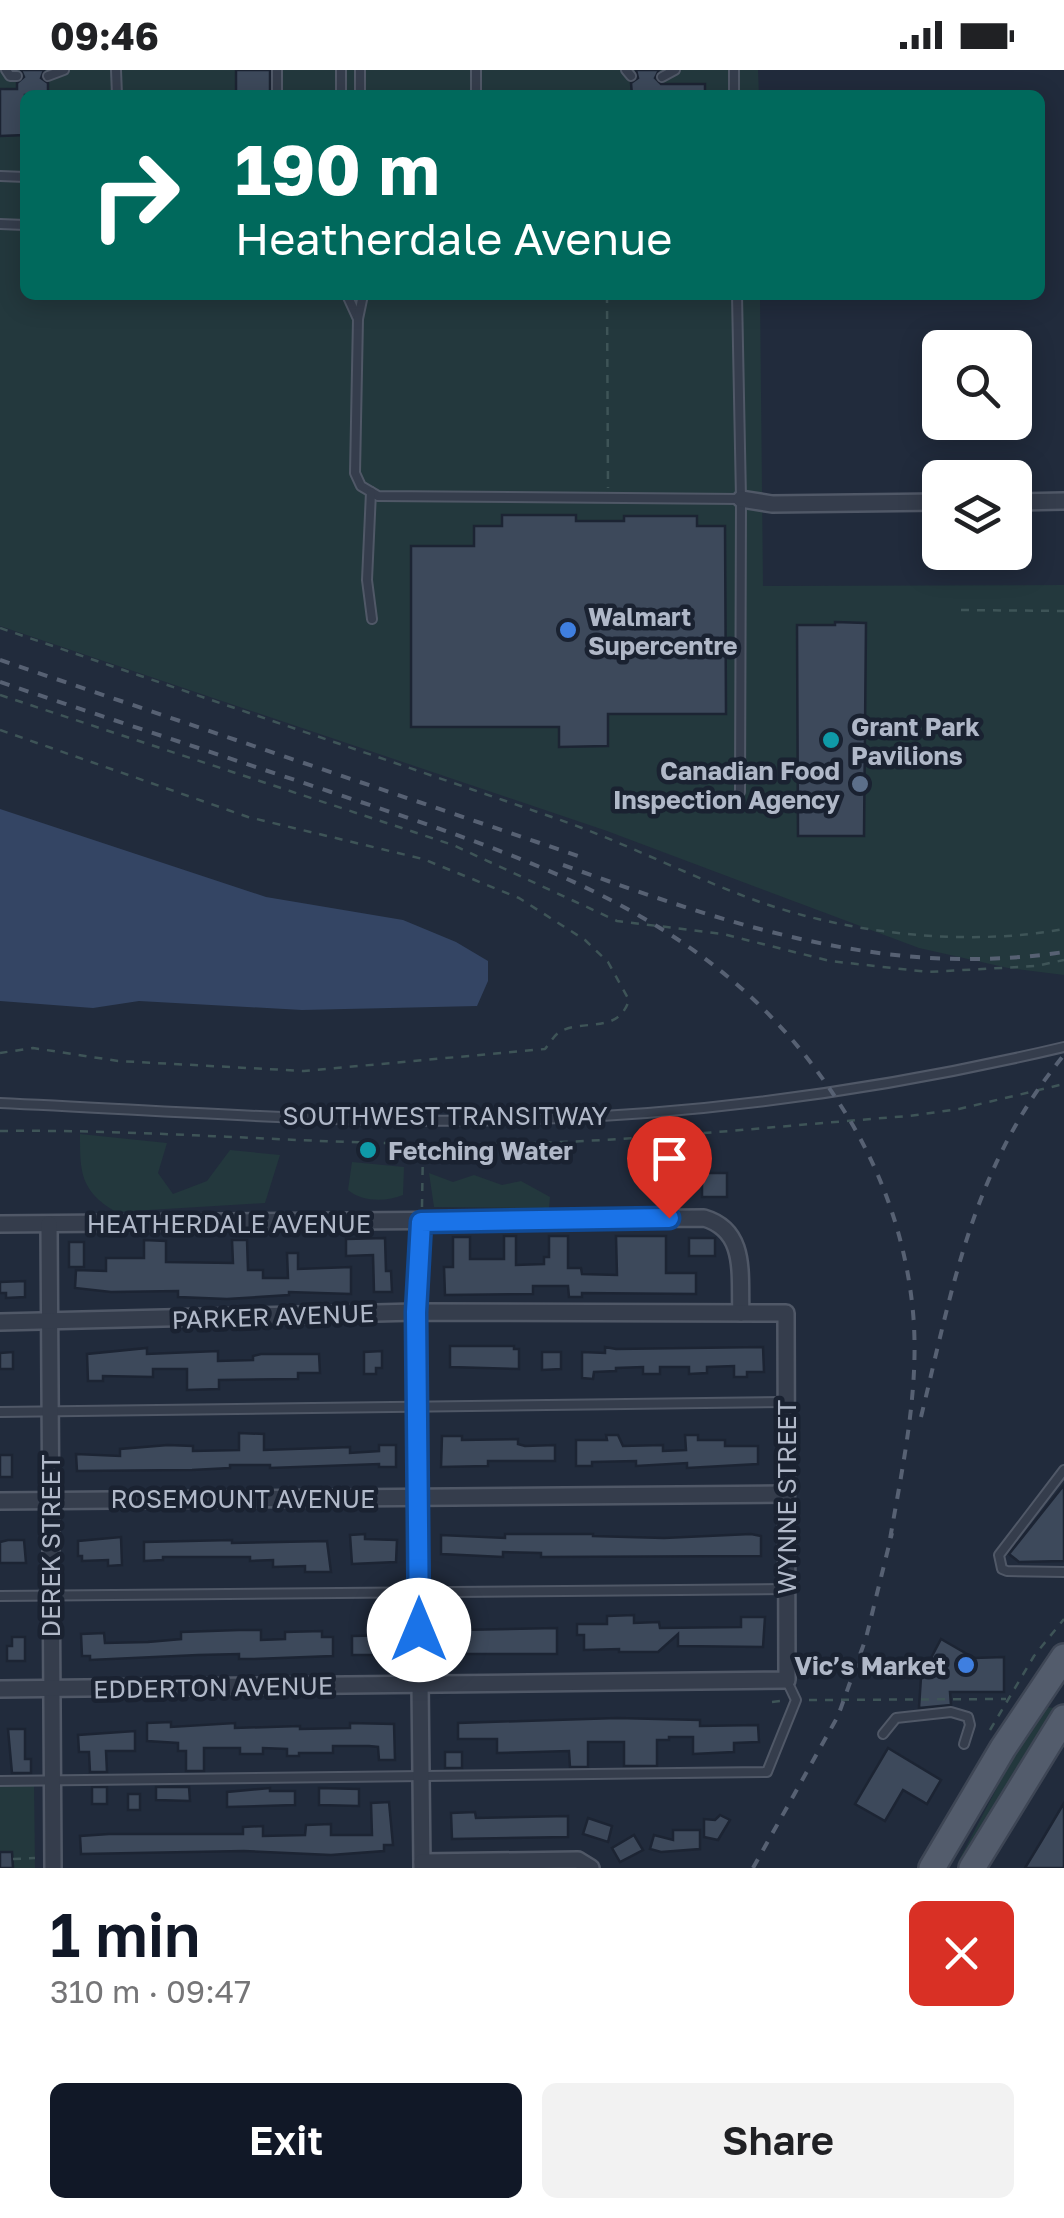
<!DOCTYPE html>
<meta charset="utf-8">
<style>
body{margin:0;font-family:"Golos Text",sans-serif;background:#f2f2f2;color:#202124;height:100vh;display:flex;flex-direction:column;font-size:38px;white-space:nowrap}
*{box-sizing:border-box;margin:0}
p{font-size:32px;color:#757577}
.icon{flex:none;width:55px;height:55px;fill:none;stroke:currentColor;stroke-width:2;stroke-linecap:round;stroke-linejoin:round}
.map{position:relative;height:1798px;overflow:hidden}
.drawer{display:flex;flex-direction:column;background:#fff;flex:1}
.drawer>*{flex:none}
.hud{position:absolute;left:20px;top:20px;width:1025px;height:210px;border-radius:15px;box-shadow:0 5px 25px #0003;background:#00695c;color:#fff;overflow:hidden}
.fabs{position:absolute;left:922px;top:260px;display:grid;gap:20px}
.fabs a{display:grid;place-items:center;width:110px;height:110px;border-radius:15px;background:#fff;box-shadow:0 5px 25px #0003;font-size:50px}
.pin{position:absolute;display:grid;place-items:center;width:85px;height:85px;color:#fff;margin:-102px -42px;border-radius:50% 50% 50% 0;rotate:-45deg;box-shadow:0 0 10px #0007}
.pin .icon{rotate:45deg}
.me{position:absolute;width:110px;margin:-55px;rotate:0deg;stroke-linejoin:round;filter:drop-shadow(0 0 8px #0008)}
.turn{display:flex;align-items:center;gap:35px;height:210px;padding:0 50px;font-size:45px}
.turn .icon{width:130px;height:130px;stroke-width:2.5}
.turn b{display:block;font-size:70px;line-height:85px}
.round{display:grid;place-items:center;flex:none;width:105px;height:105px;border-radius:15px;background:#f2f2f2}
.summary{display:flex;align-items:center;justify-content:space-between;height:170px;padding:0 50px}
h1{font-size:60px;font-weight:600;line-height:75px;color:#111827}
.action{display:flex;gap:20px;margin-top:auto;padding:20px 50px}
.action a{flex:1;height:115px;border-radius:15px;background:#111827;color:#fff;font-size:40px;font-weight:600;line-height:115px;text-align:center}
.action a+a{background:#f2f2f2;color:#202124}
.status{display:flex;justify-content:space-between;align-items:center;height:70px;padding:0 50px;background:#fff;direction:ltr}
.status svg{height:28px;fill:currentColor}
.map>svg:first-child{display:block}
.green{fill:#23383d}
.water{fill:#344564}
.building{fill:#3d495b;stroke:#1c2433;stroke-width:2.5}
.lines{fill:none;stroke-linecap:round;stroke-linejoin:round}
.lane-casing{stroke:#505867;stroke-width:12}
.street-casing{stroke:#505867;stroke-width:20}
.primary-casing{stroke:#3e4655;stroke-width:30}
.path{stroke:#3e5457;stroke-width:2.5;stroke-dasharray:8 8;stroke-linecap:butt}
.lane{stroke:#353d4c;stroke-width:8}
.street{stroke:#353d4c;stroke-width:15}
.primary{stroke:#535c6c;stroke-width:25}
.rail{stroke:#576173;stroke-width:4;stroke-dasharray:10 10;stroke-linecap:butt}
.route-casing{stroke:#114b97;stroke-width:25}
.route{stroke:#1a73e8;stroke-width:18}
.shop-dot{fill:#3f7fe0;stroke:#1a2231;stroke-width:4}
.culture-dot{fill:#0f9aa8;stroke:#1a2231;stroke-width:4}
.service-dot{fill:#5c6f8a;stroke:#1a2231;stroke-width:4}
.labels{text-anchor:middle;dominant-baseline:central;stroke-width:9;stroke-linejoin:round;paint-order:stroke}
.poi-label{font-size:25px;font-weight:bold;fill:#b0b8c8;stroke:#1a2231;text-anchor:start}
.street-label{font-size:25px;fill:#b0b8c8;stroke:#1a2231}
</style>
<div class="status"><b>09:46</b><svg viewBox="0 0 49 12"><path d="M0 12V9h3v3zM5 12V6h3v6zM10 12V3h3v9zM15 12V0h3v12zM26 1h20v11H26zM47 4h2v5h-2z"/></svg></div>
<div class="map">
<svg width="1064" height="1798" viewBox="0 0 1064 1798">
<rect width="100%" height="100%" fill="#212b3c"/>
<!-- green -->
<g class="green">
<polygon points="0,0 758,0 759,25 25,25 25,225 760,225 763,516 1064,515 1064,905 1008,898 919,878 607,761 0,556"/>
<path d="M80,1064l87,9 -9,30 15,21 34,-13 23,-31 50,5 -15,48 -149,9c-36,-21 -36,-40 -36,-78z"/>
<path d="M352,1092l52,5 -1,28c-17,7 -41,7 -55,-5z"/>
<polygon points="429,1103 453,1112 474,1105 502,1115 521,1111 550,1127 549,1138 434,1137"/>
<polygon points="1043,1637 1056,1638 961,1794 958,1792 1022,1670"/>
<polygon points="0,1711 34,1711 35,1798 0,1798"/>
</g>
<!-- water -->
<polygon class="water" points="0,739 266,827 403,850 456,872 488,891 488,911 477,936 302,940 139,931 93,938 0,931"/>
<!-- building -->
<g class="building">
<polygon points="21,0 44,0 41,8 48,13 48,25 25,25 25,65 0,66 0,19 17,19 17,13 24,7"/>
<rect x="236" y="0" width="34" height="25"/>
<polygon points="636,0 659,0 655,8 661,14 705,14 705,25 632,25 631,13 638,8"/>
<polygon points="502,445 576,445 576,451 624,451 624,446 697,446 697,456 725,456 726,644 608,644 608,676 559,677 559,657 411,657 411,476 474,476 474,456 502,456"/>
<polygon points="835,552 866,553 864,766 798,766 797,555 835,555"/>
<rect x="702" y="1103" width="25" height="24"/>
<polygon points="504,1166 516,1166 516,1195 544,1194 544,1187 549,1187 549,1166 568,1166 568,1198 581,1198 582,1204 617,1205 616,1166 666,1166 666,1203 696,1203 696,1224 582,1223 582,1227 569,1227 568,1216 533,1216 533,1224 445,1225 444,1197 453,1197 453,1167 470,1167 470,1189 504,1189"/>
<polygon points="385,1168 386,1201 391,1201 392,1222 374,1222 373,1185 346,1186 346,1169"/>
<rect x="689" y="1168" width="26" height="18"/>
<polygon points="144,1170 166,1171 166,1192 233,1193 232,1170 247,1170 248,1200 263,1200 263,1208 288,1208 287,1183 298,1183 298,1199 351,1197 351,1224 289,1222 289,1225 227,1229 178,1227 178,1221 111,1222 75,1218 76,1200 106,1201 106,1188 144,1188"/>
<rect x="69" y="1172" width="15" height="25"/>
<polygon points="25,1211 25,1227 6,1228 6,1223 0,1223 0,1212"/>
<polygon points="450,1276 514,1276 514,1279 519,1279 519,1299 450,1297"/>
<polygon points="605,1277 616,1279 763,1277 764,1302 747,1302 747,1307 734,1307 734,1296 707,1297 707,1303 689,1304 689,1297 660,1297 660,1304 643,1304 643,1297 616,1298 616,1301 594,1302 593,1309 582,1308 582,1282 605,1283"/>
<polygon points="147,1278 147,1284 218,1281 218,1291 253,1290 253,1286 261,1284 319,1284 320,1303 298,1303 298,1309 219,1310 219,1319 187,1320 187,1299 153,1299 153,1307 103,1306 103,1311 88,1311 87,1284"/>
<polygon points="382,1281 382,1298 376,1298 376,1304 364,1304 364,1282"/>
<polygon points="13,1282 13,1299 0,1299 0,1283"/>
<polygon points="542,1282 561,1282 561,1299 542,1300"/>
<polygon points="239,1363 264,1364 264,1380 350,1377 350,1383 379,1381 379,1375 396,1375 396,1397 379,1397 379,1394 270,1398 270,1395 230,1395 230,1398 192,1400 77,1401 76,1384 120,1386 120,1379 168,1375 193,1376 193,1381 239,1380"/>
<polygon points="606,1365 618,1365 623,1376 663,1375 663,1381 686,1380 685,1365 698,1365 698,1370 725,1370 725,1376 758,1376 758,1394 687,1398 687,1393 636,1396 636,1391 592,1392 592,1396 576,1396 576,1370 607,1370"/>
<polygon points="442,1366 462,1366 462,1370 518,1369 518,1374 525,1376 555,1375 555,1391 488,1391 488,1396 441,1397"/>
<rect x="0" y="1385" width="12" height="22"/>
<polygon points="1064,1415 1064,1491 1019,1492 1009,1484"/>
<polygon points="365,1464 365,1469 397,1470 396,1492 352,1494 350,1465"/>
<polygon points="505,1464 593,1464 593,1466 664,1468 751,1464 761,1466 761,1486 541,1487 541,1483 503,1482 503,1487 441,1484 441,1465 505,1468"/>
<polygon points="121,1467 122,1495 108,1496 108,1490 82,1491 82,1486 78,1486 78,1471"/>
<polygon points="8,1470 24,1470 26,1493 0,1493 0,1472"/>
<polygon points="232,1470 232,1473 327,1471 331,1502 305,1502 305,1496 273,1497 273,1490 250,1491 250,1487 163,1487 163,1490 144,1491 144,1472"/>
<polygon points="634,1545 634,1553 659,1552 660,1558 741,1557 741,1547 765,1547 763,1577 678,1576 678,1564 658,1582 619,1582 619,1579 584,1580 584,1565 577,1565 577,1554 607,1554 607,1546"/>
<polygon points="557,1558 557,1584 450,1584 449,1565 459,1565 459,1560"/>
<polygon points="239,1560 261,1560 261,1570 285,1569 285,1562 322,1561 322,1567 333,1567 333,1586 253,1589 239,1589 239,1584 198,1585 90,1590 90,1586 82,1586 81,1564 104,1563 105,1573 148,1572 181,1569 181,1562"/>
<polygon points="395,1565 395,1585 352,1585 352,1566"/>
<polygon points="12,1567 25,1567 25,1591 7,1591 7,1576 12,1576"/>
<polygon points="941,1569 974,1588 1004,1587 1004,1622 950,1622 951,1635 919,1638 921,1607"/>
<polygon points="617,1648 700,1650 700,1656 758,1655 759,1672 734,1673 734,1682 693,1684 693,1667 669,1667 669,1670 657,1670 657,1696 624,1696 624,1672 588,1672 588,1697 570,1697 569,1681 497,1683 497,1669 458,1669 458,1653"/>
<polygon points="171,1652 171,1657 235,1653 235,1658 300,1656 300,1659 350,1658 350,1653 394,1654 395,1690 379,1690 378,1677 369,1676 333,1676 333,1683 299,1683 299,1686 287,1686 287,1679 263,1678 263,1684 240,1684 240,1678 204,1678 204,1701 186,1701 186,1681 178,1681 178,1673 147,1671 147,1653"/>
<polygon points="8,1659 25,1659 25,1689 31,1689 31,1703 12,1703"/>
<polygon points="135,1661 135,1681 106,1681 107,1702 90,1702 89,1682 79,1682 78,1665"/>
<polygon points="888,1678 941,1710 927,1734 903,1720 885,1751 855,1734"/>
<rect x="445" y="1682" width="17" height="16"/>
<rect x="92" y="1717" width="15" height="17"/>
<polygon points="156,1717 189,1717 190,1731 156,1730"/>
<polygon points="270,1718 270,1721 295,1721 295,1735 227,1737 227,1722"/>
<polygon points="319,1718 359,1719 359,1736 319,1735"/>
<rect x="128" y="1724" width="12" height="16"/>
<polygon points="389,1732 393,1775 384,1775 384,1781 331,1785 244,1781 81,1784 80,1766 109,1764 243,1764 243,1757 263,1756 263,1766 305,1765 306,1755 331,1754 331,1765 372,1765 371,1733"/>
<polygon points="1064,1733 1064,1798 1025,1798 1042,1770"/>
<polygon points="475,1742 476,1748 568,1746 568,1767 452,1769 451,1743"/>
<polygon points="720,1745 730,1750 718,1770 704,1767 704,1749 715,1750"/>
<polygon points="588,1748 612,1756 608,1772 583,1764"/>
<polygon points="673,1760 700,1760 700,1779 661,1782 650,1779 654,1765 673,1770"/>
<polygon points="634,1765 643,1780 620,1792 612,1778"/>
<polygon points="0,1782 12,1782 13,1798 0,1798"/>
</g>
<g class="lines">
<defs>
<g id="lane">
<polyline points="6,0 10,6 17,6"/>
<polyline points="116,0 117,25"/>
<polyline points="341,0 341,25"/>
<polyline points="360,0 360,25"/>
<polyline points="476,0 476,25"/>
<polyline points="626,0 631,6"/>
<polyline points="734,0 734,25"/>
<polyline points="48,6 64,0"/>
<polyline points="662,7 675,0"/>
<polyline points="277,25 277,0"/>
<polyline points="0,106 25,107"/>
<polyline points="0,154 25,155"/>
<polyline points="347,225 358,249"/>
<polyline points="363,225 358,249 355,403 361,416 378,426 740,429"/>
<polyline points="737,225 741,429 740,722"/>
<polyline points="371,422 367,510 372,549"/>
<path d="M0,1033c179,8 359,23 539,16 177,-6 352,-31 525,-72"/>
<polyline points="0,1342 786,1332"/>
<polyline points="1064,1400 999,1485 1002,1499 1007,1501 1064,1502"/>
<polyline points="0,1526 786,1519"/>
<polyline points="883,1664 896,1648 951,1642 968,1647 970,1655 964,1674"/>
<polyline points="0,1711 767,1702 796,1630 787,1611"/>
</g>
<g id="street">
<polyline points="741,429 772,434 940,432"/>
<polyline points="1015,432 1064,431"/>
<polyline points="421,1152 416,1242 422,1798"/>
<path d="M0,1154l704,-6c44,13 35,58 37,95"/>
<polyline points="49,1154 53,1798"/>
<polyline points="0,1252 416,1242 786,1243 787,1610 0,1619"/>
<polyline points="0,1431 786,1424"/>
<polyline points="422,1792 578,1790 591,1798"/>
</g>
<g id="primary">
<polyline points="932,1798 1003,1678 1064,1587"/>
<polyline points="972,1798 1064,1648"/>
</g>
</defs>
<!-- lane casing -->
<use href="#lane" class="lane-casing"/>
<!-- street casing -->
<use href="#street" class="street-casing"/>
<!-- primary casing -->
<use href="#primary" class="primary-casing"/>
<!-- path -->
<g class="path">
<polyline points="607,225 608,418"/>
<polyline points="961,540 1064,541"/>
<path d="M0,558c182,62 364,124 546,187 72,24 140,60 211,86 92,33 211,46 307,28"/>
<polyline points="0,625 453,775 617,851 723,864 830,891 928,902 1036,896 1064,890"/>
<path d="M0,660l248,87 175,42 96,39 66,42 23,22 21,38c-11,34 -43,19 -68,31 -7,4 -11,12 -16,18l-241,22 -186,-10 -85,-13 -33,5"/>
<path d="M0,1061c157,-2 313,14 470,13 147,0 293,-17 439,-28l50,-7 105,-25"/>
<polyline points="422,1137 423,1075"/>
<polyline points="809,1630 1006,1629"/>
<polyline points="772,1632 781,1631"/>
<polyline points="990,1660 1034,1586 1064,1549"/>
<polyline points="13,1789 35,1788"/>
</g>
<!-- lane -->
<use href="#lane" class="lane"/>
<!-- street -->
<use href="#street" class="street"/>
<!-- primary -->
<use href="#primary" class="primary"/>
<!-- rail -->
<g class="rail">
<polyline points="0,590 587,789"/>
<path d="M0,612c110,37 220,73 331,110 202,68 390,124 510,314 40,62 65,132 72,206 7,78 -11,156 -24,233"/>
<path d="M563,795c165,59 323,114 501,87"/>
<path d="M921,1347c33,-135 52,-251 143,-362"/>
<polyline points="753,1798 838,1646 866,1568 892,1463"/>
</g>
</g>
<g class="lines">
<defs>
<polyline id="route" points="419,1560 416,1242 421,1152 669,1148"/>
</defs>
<!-- route casing -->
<use href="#route" class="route-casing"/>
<!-- route -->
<use href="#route" class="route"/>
</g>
<!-- markers -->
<g class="shop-dot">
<circle cx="568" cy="560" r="10"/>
<circle cx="966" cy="1595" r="10"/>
</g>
<g class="culture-dot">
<circle cx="831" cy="670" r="10"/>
<circle cx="368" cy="1080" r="10"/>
</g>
<circle class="service-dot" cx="860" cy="714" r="10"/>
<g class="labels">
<!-- poi labels -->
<g class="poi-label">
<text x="588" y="546">Walmart<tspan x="588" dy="29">Supercentre</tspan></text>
<text x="851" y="656">Grant Park<tspan x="851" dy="29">Pavilions</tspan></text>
<text x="840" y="700" text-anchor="end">Canadian Food<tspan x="840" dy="29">Inspection Agency</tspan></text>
<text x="388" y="1080">Fetching Water</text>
<text x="946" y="1595" text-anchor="end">Vic’s Market</text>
</g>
<!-- street labels -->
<g class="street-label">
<text x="445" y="1045">SOUTHWEST TRANSITWAY</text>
<text x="229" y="1153">HEATHERDALE AVENUE</text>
<text transform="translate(273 1246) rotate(-2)">PARKER AVENUE</text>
<text transform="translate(786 1427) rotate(-90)">WYNNE STREET</text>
<text x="243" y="1428">ROSEMOUNT AVENUE</text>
<text transform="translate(50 1476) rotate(-90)">DEREK STREET</text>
<text transform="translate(213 1617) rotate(-1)">EDDERTON AVENUE</text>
</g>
</g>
</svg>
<div class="fabs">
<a><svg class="icon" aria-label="search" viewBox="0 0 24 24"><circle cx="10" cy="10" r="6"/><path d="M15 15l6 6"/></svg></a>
<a><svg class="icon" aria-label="layers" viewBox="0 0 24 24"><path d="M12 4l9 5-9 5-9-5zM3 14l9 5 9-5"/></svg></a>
</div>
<div class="pin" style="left:669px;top:1148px;background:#d93025"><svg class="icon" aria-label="arrive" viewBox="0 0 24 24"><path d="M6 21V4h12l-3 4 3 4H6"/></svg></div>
<svg class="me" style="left:419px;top:1560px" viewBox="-20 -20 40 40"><circle r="19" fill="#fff"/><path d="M0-13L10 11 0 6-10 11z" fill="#1a73e8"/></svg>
<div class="hud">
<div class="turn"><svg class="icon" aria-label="right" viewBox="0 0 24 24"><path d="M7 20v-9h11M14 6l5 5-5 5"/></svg><div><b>190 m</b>Heatherdale Avenue</div></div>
</div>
</div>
<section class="drawer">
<div class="summary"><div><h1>1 min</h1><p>310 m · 09:47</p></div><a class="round" style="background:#d93025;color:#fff"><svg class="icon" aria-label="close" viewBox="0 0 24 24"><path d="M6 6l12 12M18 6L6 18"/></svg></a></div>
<div class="action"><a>Exit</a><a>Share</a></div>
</section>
